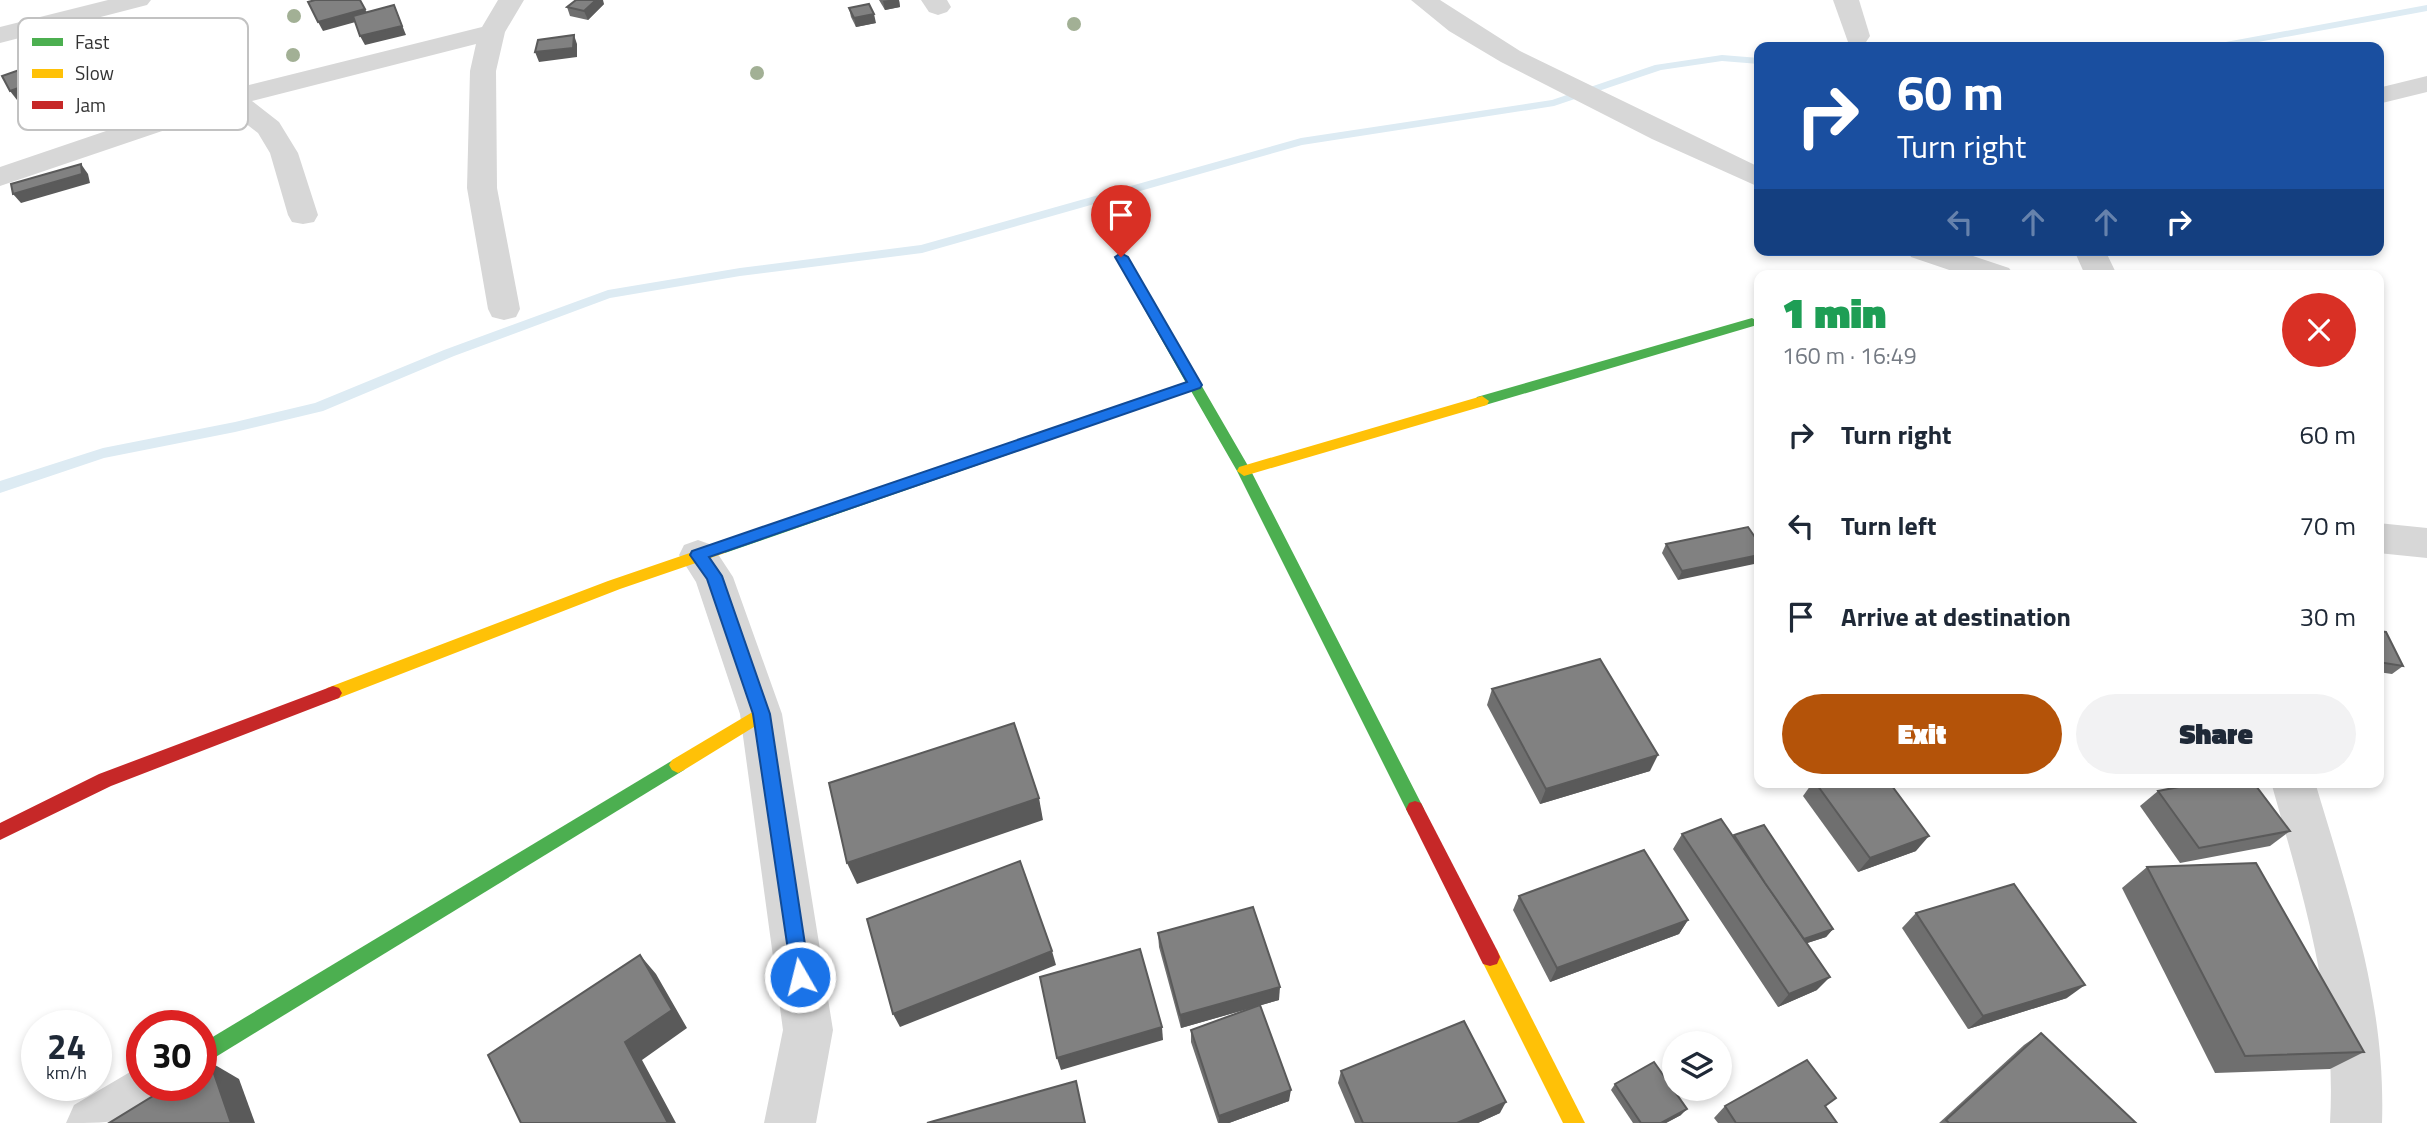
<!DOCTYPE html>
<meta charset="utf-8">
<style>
body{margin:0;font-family:"Titillium Web",sans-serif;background:#f2f2f3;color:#1f2937;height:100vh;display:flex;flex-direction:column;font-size:26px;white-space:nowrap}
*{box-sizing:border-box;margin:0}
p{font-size:23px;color:#747a83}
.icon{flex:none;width:38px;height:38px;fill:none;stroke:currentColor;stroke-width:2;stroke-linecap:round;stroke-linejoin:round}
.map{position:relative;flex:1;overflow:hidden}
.drawer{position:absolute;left:1754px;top:270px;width:630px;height:518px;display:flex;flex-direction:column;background:#fff;border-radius:14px;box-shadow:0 4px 10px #0003}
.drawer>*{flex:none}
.banner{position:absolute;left:1754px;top:42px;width:630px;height:214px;border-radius:14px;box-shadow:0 4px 10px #0003;background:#1a4fa0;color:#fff;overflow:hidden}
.buttons{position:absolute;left:1662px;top:1031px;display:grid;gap:14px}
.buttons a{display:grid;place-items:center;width:70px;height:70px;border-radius:50%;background:#fff;box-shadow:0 4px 10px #0003;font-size:35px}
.speed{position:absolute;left:21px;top:1010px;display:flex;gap:14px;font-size:35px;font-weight:700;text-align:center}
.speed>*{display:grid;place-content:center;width:91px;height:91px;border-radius:50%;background:#fff;box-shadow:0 4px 10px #0003;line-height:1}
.speed small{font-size:18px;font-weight:400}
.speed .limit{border:10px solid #d22;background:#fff;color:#111}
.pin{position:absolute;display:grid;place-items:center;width:60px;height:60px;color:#fff;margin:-72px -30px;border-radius:50% 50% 50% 0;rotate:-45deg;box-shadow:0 0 7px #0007}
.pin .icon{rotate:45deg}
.me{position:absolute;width:77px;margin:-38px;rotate:352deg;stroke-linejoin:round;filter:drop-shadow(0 0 5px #0008)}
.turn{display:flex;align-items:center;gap:24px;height:147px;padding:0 28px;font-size:32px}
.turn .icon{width:91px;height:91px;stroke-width:2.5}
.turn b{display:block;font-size:49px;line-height:60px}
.lanes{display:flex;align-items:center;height:66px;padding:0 28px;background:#0003;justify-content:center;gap:35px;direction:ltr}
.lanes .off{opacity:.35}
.round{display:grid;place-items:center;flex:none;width:74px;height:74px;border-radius:37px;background:#f2f2f3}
.overview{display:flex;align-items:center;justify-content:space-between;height:119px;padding:0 28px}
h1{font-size:42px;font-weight:800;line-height:52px;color:#1e9e55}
.cta{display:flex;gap:14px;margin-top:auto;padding:14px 28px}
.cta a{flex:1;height:80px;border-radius:42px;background:#b45309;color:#fff;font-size:28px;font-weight:800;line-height:80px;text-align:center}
.cta a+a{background:#f2f2f3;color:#1f2937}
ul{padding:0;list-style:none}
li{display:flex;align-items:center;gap:21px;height:91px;padding:0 28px}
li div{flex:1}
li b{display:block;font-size:26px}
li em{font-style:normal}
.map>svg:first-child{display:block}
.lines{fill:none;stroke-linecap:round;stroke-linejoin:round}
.stream{fill:#ddebf3;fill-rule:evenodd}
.street{fill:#d7d7d7;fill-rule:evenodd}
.fast{fill:#4caf50;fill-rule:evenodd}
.slow{fill:#ffc107;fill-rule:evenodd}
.jam{fill:#c62828;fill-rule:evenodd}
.tree{fill:#a2b095}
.wall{fill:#6f6f6f}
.shaded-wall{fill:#5a5a5a}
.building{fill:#818181;stroke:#5a5a5a;stroke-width:2}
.route{fill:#1a73e8;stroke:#114b97;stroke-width:2}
.key{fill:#fff;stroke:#c2c2c2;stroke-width:2}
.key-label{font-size:19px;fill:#333}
</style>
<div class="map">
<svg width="2427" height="1123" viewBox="0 0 2427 1123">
<rect width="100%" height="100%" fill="#fff"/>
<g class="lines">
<!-- stream -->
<g class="stream">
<polygon points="2427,5 2427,11 2231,47 2210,47 2215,44"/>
<polygon points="1722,55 1759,58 1759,64 1722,61 1661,70 1554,106 1302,145 922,253 740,276 610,298 454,356 323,411 235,432 104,458 0,493 0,481 103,448 235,422 315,403 444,350 608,290 740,268 921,245 1301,138 1552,100 1655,65"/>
</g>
<!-- street -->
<g class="street">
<polygon points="108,0 151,0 147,5 0,43 0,27"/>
<polygon points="498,0 524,0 505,32 496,71 497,188 520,309 516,317 504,320 492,317 488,309 467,188 470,71 476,44 252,101 279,122 298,153 318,215 314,222 303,224 292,222 288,215 270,153 258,133 227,109 0,186 0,167 221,92 482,27"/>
<polygon points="921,0 947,0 951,7 947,12 938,15 929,12"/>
<polygon points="1411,0 1440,0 1520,51 1759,167 1759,187 1652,139 1501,62 1449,31"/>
<polygon points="1833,0 1859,0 1870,36 1866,42 1857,44 1848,42"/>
<polygon points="2427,76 2427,92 2378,104 2378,88"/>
<polygon points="1907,250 1955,250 2009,268 2014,275 1964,275 1911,257"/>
<polygon points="2074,250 2105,250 2117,275 2085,275"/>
<polygon points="2378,523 2427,528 2427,558 2378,553"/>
<polygon points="698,540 712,545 733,577 782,714 833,1030 816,1123 764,1123 783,1030 740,714 696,582 679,555 684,545"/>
<path d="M2271,782h44c34,114 71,220 67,341h-52c7,-120 -27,-227 -59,-341z"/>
<path d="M142,1065v20h37c-20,38 -68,38 -113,38l8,-18z"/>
</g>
<!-- fast -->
<g class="fast">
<polygon points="1121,253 1127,257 1251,471 1421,803 1424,809 1421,815 1415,817 1409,815 1237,471 1191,391 725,553 713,553 711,549 713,545 1186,383 1115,257"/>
<polygon points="1752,318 1759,322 1757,325 1482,406 1475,401 1477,397"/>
<polygon points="678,757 684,760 687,765 684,770 201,1066 201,1044"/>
</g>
<!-- slow -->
<g class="slow">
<polygon points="1482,396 1489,401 1487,405 1244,476 1237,471 1239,467"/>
<polygon points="719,543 725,545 727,549 725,553 620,589 339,698 333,700 327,698 324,693 327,688 608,581"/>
<polygon points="761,707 767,709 770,714 767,719 684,770 678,773 672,770 669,765 672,760"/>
<polygon points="1490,948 1497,950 1585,1123 1563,1123 1480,957 1483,950"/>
</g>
<!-- jam -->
<g class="jam">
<polygon points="333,686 339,688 342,693 339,698 111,786 0,840 0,823 99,774"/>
<polygon points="1415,801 1421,803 1497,950 1500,957 1497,964 1490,966 1483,964 1406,809 1409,803"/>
</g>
</g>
<!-- trees -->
<g class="tree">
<circle cx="294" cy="16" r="7"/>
<circle cx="1074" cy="24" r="7"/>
<circle cx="293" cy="55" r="7"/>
<circle cx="757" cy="73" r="7"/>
</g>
<!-- wall -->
<g class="wall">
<polygon points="879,0 899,0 900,7 885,10"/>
<polygon points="604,4 588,20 570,16 567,7"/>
<polygon points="849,8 876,23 856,27 851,17"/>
<polygon points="1748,527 1678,580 1662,553 1666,544"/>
<polygon points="2378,631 2403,666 2392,674 2378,672"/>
<polygon points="1492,689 1650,771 1540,804 1487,705"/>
<polygon points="1813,782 1889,782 1916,851 1858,872 1803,796"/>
<polygon points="2158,791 2290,831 2270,846 2180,863 2140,806"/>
<polygon points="1682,834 1733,837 1734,835 1833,929 1826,937 1807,943 1817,990 1778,1007 1673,849"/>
<polygon points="2147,867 2364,1052 2330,1069 2215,1073 2122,888"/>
<polygon points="1519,896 1688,920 1679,934 1550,982 1513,910"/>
<polygon points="1916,913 2067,998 1968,1029 1902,928"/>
<polygon points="1158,933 1279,1000 1181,1028 1159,947"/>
<polygon points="1191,1030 1289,1101 1229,1123 1218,1123 1191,1042"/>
<polygon points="2041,1033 2136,1123 1939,1123 2024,1045"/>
<polygon points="1341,1071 1500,1113 1478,1123 1355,1123 1338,1083"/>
<polygon points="1615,1084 1681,1115 1666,1123 1633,1123 1611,1090"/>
<polygon points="1725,1106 1826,1107 1837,1123 1718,1123 1714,1118"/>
</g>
<!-- shaded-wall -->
<g class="shaded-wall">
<polygon points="596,0 603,0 604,4 588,20 584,11"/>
<polygon points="889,0 899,0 900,7 885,10 883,1"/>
<polygon points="394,5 406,35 365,45 360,36"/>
<polygon points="365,9 370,18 323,31 318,22"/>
<polygon points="874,14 876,23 856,27 854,18"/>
<polygon points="172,35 178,44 147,55 141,45"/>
<polygon points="574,35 577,44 577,57 539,62 535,52"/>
<polygon points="75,68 82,77 17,100 10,91"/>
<polygon points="81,164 88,174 90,183 21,203 13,194"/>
<polygon points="1759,555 1759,563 1678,580 1682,571"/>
<polygon points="1658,755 1650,771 1540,804 1546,789"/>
<polygon points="1039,798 1043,820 857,884 847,863"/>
<polygon points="1929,836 1916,851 1858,872 1870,858"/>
<polygon points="1688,920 1679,934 1550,982 1557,968"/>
<polygon points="1833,929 1826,937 1795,947 1801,940"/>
<polygon points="1052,951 1056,965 900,1027 893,1014"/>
<polygon points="640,955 656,974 687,1028 642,1060 676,1123 668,1123 625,1042"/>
<polygon points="1830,977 1817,990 1778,1007 1789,994"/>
<polygon points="2085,985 2067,998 1968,1029 1983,1016"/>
<polygon points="1280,987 1279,1000 1181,1028 1180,1015"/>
<polygon points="1162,1027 1163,1040 1061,1070 1057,1058"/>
<polygon points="210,1062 239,1079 255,1123 231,1123"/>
<polygon points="1291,1090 1289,1101 1229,1123 1219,1123 1219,1116"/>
<polygon points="1506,1102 1500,1113 1478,1123 1457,1123"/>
<polygon points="1687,1109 1681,1115 1666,1123 1661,1123"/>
</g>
<!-- building -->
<g class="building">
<polygon points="315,0 360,0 365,9 318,22 308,2"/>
<polygon points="576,0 596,0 584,11 567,7"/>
<polygon points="869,4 874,14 854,18 849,8"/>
<polygon points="394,5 402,26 360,36 353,16"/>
<polygon points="574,35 573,48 535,52 538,40"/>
<polygon points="65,54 75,68 10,91 2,76"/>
<polygon points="81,164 82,174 13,194 11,184"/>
<polygon points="1748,527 1759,543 1759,555 1682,571 1666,544"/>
<polygon points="2378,631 2386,632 2403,666 2378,662"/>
<polygon points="1600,659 1658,755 1546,789 1492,689"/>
<polygon points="1014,723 1039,798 847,863 829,783"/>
<polygon points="1815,782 1889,782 1929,836 1870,858"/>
<polygon points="2205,782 2253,782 2290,831 2199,848 2158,791"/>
<polygon points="1721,819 1830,977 1789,994 1682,834"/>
<polygon points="1764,825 1833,929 1804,939 1765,883 1734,835"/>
<polygon points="1644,850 1688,920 1557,968 1519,896"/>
<polygon points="1020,861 1052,951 893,1014 867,919"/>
<polygon points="2256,863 2364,1052 2245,1056 2147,867"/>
<polygon points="2014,884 2085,985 1983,1016 1916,913"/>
<polygon points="1253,907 1280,987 1180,1015 1158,933"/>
<polygon points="1140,949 1162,1027 1057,1058 1040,977"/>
<polygon points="640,955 672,1010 625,1042 668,1123 521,1123 488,1055"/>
<polygon points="1260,1005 1291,1090 1219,1116 1191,1030"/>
<polygon points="1464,1021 1506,1102 1457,1123 1363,1123 1341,1071"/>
<polygon points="2041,1033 2136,1123 1949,1123 1946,1120"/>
<polygon points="1807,1060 1836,1098 1825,1106 1837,1123 1736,1123 1725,1106"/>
<polygon points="210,1062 231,1123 109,1123 171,1085 201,1085 201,1067"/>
<polygon points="1654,1062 1687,1109 1661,1123 1641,1123 1615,1084"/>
<polygon points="1076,1081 1085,1123 927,1123"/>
</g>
<!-- route -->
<polygon class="route" points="1121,253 1128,257 1202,385 1200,388 709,557 722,576 770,714 810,977 807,984 800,987 793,984 753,714 707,579 690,555 692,551 1187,382 1115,257"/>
<!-- legend -->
<rect x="18" y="18" width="230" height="112" rx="10" class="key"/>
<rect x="32" y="38" width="31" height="8" fill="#4caf50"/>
<rect x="32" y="69" width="31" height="9" fill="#ffc107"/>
<rect x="32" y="101" width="31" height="8" fill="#c62828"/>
<g class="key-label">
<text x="75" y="49">Fast</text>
<text x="75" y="80">Slow</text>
<text x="75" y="112">Jam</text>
</g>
</svg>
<div class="buttons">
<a><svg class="icon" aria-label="layers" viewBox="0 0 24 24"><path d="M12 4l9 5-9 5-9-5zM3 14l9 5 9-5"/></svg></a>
</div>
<div class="speed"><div>24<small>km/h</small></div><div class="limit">30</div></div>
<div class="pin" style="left:1121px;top:257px;background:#d93025"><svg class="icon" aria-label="arrive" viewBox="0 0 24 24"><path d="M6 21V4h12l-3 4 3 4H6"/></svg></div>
<svg class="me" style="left:800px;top:977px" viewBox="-20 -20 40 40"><circle r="17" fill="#1a73e8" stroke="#fff" stroke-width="3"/><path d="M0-11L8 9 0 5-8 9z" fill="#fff"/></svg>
<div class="banner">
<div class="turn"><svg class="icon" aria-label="right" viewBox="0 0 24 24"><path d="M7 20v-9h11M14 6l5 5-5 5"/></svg><div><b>60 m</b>Turn right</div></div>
<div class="lanes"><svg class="icon off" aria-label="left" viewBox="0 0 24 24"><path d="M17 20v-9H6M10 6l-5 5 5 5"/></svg><svg class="icon off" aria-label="ahead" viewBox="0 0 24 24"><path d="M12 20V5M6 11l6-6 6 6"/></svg><svg class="icon off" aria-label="ahead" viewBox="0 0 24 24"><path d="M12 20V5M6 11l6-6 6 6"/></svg><svg class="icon" aria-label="right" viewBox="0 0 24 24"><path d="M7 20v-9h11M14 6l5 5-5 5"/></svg></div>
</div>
<section class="drawer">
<div class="overview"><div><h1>1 min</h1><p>160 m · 16:49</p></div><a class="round" style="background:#d93025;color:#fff"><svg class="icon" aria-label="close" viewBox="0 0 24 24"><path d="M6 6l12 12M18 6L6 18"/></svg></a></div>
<ul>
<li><svg class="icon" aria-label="right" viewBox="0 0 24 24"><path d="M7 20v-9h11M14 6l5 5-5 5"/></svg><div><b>Turn right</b></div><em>60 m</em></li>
<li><svg class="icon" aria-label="left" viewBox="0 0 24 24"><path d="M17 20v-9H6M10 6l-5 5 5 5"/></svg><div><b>Turn left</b></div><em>70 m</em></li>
<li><svg class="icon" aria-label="arrive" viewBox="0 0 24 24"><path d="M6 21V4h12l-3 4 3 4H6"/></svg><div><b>Arrive at destination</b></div><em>30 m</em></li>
</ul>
<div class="cta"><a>Exit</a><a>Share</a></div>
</section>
</div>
